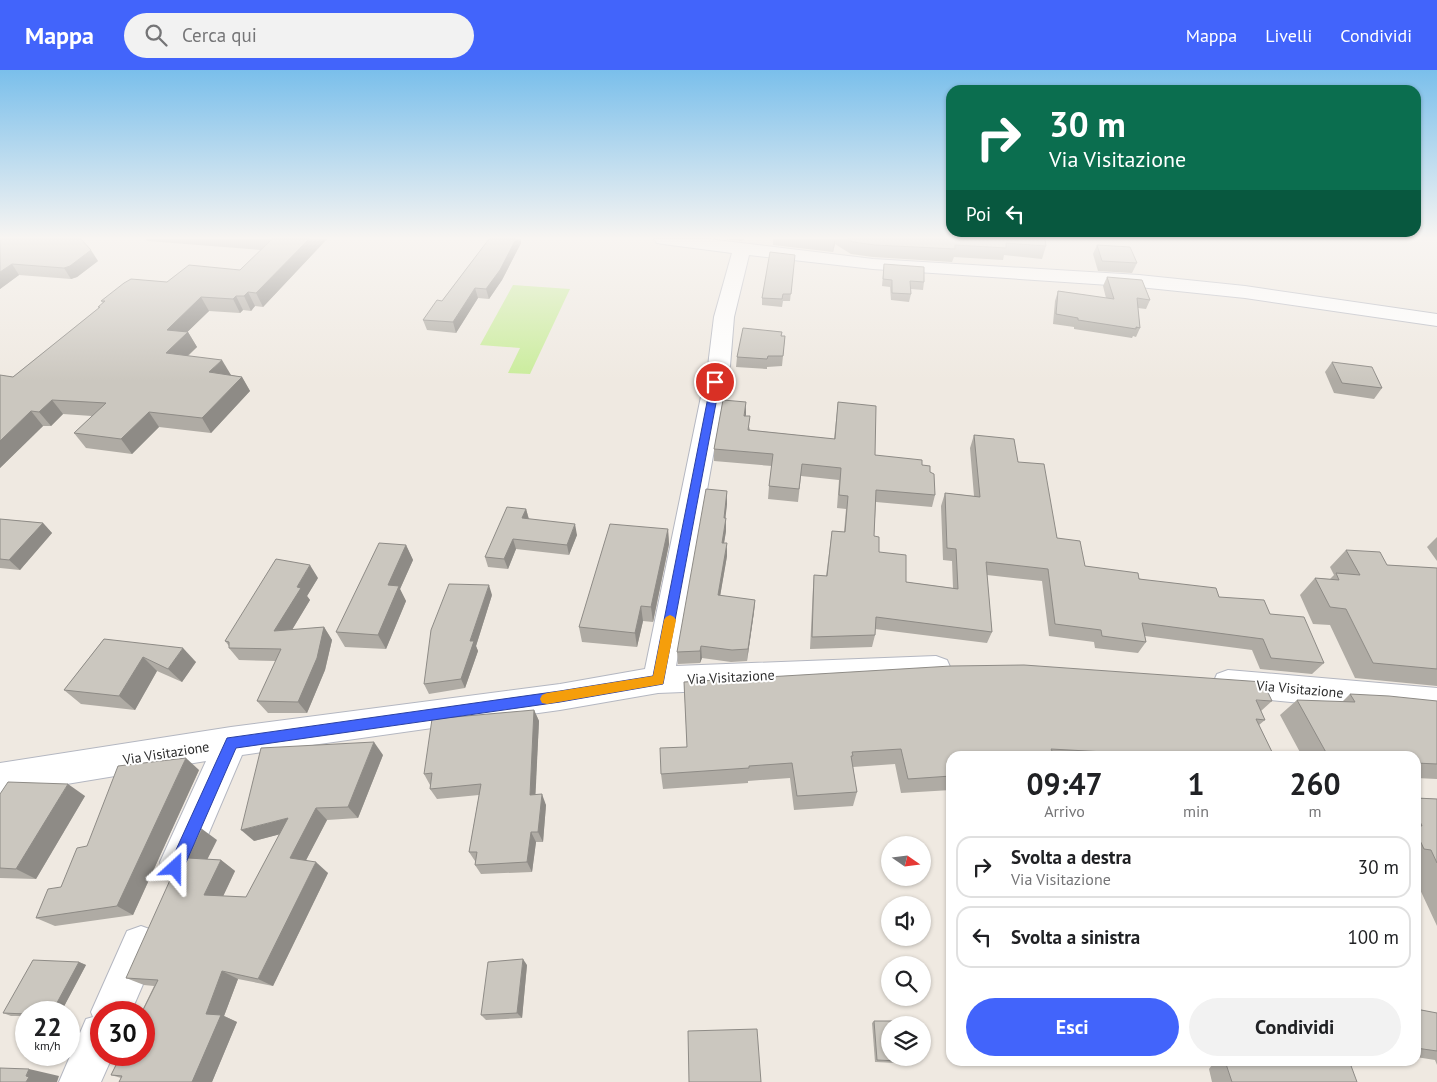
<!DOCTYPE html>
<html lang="it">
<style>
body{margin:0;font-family:"PT Sans",sans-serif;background:#f2f2f2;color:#202124;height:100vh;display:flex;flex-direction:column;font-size:19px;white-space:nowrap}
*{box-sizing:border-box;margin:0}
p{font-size:16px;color:#757577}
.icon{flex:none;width:28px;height:28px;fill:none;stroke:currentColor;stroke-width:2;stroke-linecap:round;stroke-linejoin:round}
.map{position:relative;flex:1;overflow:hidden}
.drawer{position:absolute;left:946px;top:681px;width:475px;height:315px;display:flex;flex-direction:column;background:#fff;border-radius:15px;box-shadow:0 1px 4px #0004}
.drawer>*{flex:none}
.hud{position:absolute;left:946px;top:15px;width:475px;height:152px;border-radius:15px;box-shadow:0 1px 4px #0004;background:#0b6e4f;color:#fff;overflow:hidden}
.needle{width:32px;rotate:104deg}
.tools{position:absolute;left:881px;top:766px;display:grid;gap:10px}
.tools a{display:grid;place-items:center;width:50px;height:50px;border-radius:50%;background:#fff;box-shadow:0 1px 4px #0004;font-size:25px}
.speed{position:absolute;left:15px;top:931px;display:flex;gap:10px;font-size:25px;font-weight:700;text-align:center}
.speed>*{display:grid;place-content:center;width:65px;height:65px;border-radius:50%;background:#fff;box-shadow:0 1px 4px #0004;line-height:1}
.speed small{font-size:12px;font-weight:400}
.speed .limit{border:8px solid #d22;background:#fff;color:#111}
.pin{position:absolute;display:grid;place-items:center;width:42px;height:42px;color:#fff;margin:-21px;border:2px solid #fff;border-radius:50%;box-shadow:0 1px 5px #0007}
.me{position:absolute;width:55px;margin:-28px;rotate:24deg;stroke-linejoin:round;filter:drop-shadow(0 0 4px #0008)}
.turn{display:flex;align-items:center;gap:18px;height:105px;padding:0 20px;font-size:22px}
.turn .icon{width:65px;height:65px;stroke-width:2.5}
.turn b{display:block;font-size:35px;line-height:42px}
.then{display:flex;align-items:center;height:48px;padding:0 20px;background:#0003;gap:10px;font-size:19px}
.eta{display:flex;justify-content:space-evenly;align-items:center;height:85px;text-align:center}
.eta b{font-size:30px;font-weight:700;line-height:35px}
.button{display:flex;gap:10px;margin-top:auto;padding:10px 20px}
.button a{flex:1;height:58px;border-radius:30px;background:#4264fb;color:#fff;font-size:20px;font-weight:700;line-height:58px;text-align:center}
.button a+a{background:#f2f2f2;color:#202124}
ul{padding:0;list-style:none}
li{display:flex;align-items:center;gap:15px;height:62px;margin:0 10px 8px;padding:0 10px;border:2px solid #e0e0e0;border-radius:15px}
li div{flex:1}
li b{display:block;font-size:19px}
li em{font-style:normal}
header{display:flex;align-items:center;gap:30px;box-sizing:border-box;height:70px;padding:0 25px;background:#4264fb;color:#fff}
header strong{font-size:24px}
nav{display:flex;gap:28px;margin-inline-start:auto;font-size:18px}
.search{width:350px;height:45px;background:#f2f2f2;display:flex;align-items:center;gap:12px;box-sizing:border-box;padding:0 18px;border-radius:28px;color:#757577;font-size:19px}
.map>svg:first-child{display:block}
.pitch{fill:#c9ec9a}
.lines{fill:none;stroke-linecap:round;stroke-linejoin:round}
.minor-casing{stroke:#b4b7c1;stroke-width:2}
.minor{fill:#fff;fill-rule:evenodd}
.wall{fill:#afaba4}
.shaded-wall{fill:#8e8b86}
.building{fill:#cbc7bf;stroke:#8e8b86}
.route{fill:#4264fb;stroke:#2b41a3}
.slow{fill:#f59e0b}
.labels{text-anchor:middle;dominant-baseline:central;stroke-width:4;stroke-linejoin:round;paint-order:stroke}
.street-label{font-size:14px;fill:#2e2e2e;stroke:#fff}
</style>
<header>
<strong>Mappa</strong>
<div class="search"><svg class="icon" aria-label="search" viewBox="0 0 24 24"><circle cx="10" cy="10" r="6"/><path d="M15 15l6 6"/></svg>Cerca qui</div>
<nav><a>Mappa</a><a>Livelli</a><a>Condividi</a></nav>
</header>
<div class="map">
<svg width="1437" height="1012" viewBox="0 0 1437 1012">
<rect width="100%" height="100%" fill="#efe9e1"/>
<!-- pitch -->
<polygon class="pitch" points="513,215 570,219 530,304 508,303 520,278 480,275"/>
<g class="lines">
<defs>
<g id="minor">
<polygon points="654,169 708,169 873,189 1139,205 1245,216 1437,244 1437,256 1245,228 1139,217 873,199 749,185 734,247 730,296 727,301 719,302 711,301 708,296 714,247 732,183 663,174 657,173"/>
<polygon points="715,305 723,307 726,312 676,596 936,586 947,590 951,599 947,608 936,612 658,623 560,640 242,685 191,805 178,810 165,805 160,792 206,691 0,725 0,693 231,657 560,614 645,599 704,312 707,307"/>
<polygon points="1228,600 1437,618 1437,646 1228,626 1217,622 1213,613 1217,604"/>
<polygon points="141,856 155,861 160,875 131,942 101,942 101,985 113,985 101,1012 59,1012 86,949 93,947 91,942 127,861"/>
</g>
</defs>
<!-- minor casing -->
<use href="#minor" class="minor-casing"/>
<!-- minor -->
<use href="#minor" class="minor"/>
</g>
<!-- wall -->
<g class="wall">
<polygon points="0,169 98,191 77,207 71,209 19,205 0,219"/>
<polygon points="146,169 327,169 263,237 255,236 251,241 243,240 240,243 209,241 187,262 188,262 197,277 188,286 231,305 230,305 242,307 250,321 211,363 159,357 132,384 86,378 74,363 92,346 63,344 51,356 43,356 0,398 0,305 13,307 99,238 98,237 103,233 101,231 167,212 240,200 261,180 147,171"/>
<polygon points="489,169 521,169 521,173 502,210 489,229 478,228 456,263 427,260 423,250 442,231"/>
<polygon points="723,169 744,169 742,171"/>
<polygon points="773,169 1045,169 1046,176 1042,189 1004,185 1003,190 954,187 952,192 873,187 851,184 835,174 833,182 773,175"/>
<polygon points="1097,175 1137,193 1132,203 1098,201 1093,184"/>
<polygon points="795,185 790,231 783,231 782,237 762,235 762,228"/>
<polygon points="884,194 924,212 923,220 911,219 911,224 909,232 891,230 890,217 882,216"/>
<polygon points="1107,207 1150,230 1146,239 1138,238 1140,258 1136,267 1133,266 1132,268 1074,259 1074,257 1053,254 1055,231 1058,221 1106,228 1103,216"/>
<polygon points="781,266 785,266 782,296 767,297 767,299 736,297 737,287"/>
<polygon points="1332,292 1382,318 1374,329 1334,323 1325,302"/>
<polygon points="838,332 875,385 922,395 930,402 935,425 932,437 876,432 874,466 879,482 906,512 953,518 952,491 943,490 941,436 945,423 974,426 970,378 974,365 1018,392 1057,468 1085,496 1219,527 1270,544 1324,593 1312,604 1260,599 1252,580 1145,566 1146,572 1138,583 1095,578 1094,572 1049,566 1042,511 987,505 992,562 987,573 875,559 875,565 872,577 810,579 813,517 814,505 826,506 832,461 844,462 846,439 837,438 839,410 801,406 798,432 768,429 769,416 772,396 714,391 714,379 746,346 750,360 834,369"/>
<polygon points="727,421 727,434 725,448 726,448 726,461 724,473 727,486 720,526 755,530 754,542 747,591 731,592 702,588 700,593 678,594 677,582"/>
<polygon points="526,439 529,449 577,465 569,485 516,479 508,499 488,497 485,487"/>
<polygon points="0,449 43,453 52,463 20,500 0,498"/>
<polygon points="668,459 669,474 653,552 643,551 637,577 582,572 579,557"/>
<polygon points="1437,467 1437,491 1427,477"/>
<polygon points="406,475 413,490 400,519 406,531 386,579 345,577 336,562"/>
<polygon points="1346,480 1387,495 1437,498 1437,616 1355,608 1330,555 1313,554 1300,525 1315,508 1330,509 1334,505 1330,497"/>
<polygon points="318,508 307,526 310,530 292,560 324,557 332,570 325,600 307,643 268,643 257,631 276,591 239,590 229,578 229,576 225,571"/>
<polygon points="492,525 476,576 478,581 465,618 429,624 424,614"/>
<polygon points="104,569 196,592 182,612 157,601 135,640 81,634 64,620"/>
<polygon points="684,612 1272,631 1261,641 1265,650 1259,655 1274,686 951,686 951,720 901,723 895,694 853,697 857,722 853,736 794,740 790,708 748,711 748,713 663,719 661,704 687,677"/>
<polygon points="1350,624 1437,631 1437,709 1416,708 1416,686 1302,686 1280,645 1297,630 1342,632"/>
<polygon points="534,640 539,651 535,725 546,735 543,772 536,772 532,802 481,804 475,795 475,791 469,782 479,725 437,729 430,719 430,715 424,704"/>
<polygon points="383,685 358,748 327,750 306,790 328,803 273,916 238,909 224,946 237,952 212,1012 119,1012 121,1008 111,1005 154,916 144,915 126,908 217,770 207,789 221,790 235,801 223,826 246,827 280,764 254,771"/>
<polygon points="199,700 133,845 55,856 36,848 61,817 87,776"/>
<polygon points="0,724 85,726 36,809 0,808"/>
<polygon points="1416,728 1437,729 1437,856 1416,811"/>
<polygon points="79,892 86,895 61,942 26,942 26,946 11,946 3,943"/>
<polygon points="527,895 522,948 486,950 481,945"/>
<polygon points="1416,939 1437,943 1437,995 1435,990 1416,987"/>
<polygon points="874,951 899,991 897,993 875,992 872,953"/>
<polygon points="1215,991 1329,991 1357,1012 1212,1012 1209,999"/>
</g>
<!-- shaded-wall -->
<g class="shaded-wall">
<polygon points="309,169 327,169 263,237 256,223"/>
<polygon points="516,169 521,169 521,173 502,210 489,229 486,219"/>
<polygon points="834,169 836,169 835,174 833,182"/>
<polygon points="91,180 98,191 77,207 71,209 64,198"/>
<polygon points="12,194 19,205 0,219 0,202"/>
<polygon points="475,218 478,228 456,263 453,252"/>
<polygon points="248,222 255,236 251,241 244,226"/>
<polygon points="236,226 243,240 240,243 233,229"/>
<polygon points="201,227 209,241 175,274 188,262 197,277 175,297 166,283 167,260"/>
<polygon points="222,290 231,305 218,317 209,302"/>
<polygon points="242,307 250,321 211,363 202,348"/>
<polygon points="52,330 63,344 51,356 39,342"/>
<polygon points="746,332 746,345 743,358 744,346"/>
<polygon points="31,341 43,356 0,398 0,371"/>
<polygon points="149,342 159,357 132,384 121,369"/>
<polygon points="727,421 727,434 724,461 724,448"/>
<polygon points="526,439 529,450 522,448"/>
<polygon points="726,448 726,461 722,485 722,473"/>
<polygon points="43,453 52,463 20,500 9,490"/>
<polygon points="575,454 577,465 569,485 567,475"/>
<polygon points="668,459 669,474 653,552 651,537"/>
<polygon points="513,469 516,479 508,499 504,489"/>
<polygon points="727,473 727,486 718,538 718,525"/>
<polygon points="406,475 413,490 400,519 406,531 386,579 378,565 388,515"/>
<polygon points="310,495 318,508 307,526 310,530 284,573 274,561 297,517"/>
<polygon points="489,515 492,525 476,576 478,581 465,618 461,609 470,571"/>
<polygon points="755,530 754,542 747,591 748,579"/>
<polygon points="641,536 643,551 637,577 635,563"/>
<polygon points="324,557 332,570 325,600 307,643 298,632"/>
<polygon points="701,576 702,588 700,593 700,581"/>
<polygon points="183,578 196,592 182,612 168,599"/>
<polygon points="143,587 157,601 135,640 119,626"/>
<polygon points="534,640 539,651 535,735 530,725"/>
<polygon points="374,672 383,685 358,748 348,737"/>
<polygon points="186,688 199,700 133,845 117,836"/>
<polygon points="68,714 85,726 36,809 16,799"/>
<polygon points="542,724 546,735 543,772 538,762"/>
<polygon points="316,738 327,750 302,798 290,788"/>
<polygon points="288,748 300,759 254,771 241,760"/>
<polygon points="202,759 217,770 203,798 188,788"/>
<polygon points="531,762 536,772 532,802 527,792"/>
<polygon points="221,790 235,801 219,835 204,825"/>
<polygon points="316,792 328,803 273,916 258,909"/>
<polygon points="523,889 527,895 522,948 517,943"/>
<polygon points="79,892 86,895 61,942 52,942"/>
<polygon points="222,901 238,909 224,946 237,952 212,1012 192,1012 206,944"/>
<polygon points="29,999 59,1006 57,1012 26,1012 26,1006"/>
</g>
<!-- building -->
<g class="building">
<polygon points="0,169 81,169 91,180 70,196 64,198 12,194 0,202"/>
<polygon points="272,169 309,169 256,223 248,222 244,226 236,226 233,229 201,227 167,260 188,262 166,283 222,290 209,302 242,307 202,348 149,342 121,369 74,363 106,333 52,330 39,342 31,341 0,371 0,305 13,307 100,237 98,237 105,231 101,231 124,213 131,209 167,212 189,195 240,200"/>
<polygon points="489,169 516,169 500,200 486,219 475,218 453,252 423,250 437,230 442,231"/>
<polygon points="848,169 1045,169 1046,176 1006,173 1006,178 955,175 955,179 875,175 853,172"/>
<polygon points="1097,175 1130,177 1137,193 1102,191"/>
<polygon points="770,182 795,185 791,224 783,224 782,229 762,228"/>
<polygon points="884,194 924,197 924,212 910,211 911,224 892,223 892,210 883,209"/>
<polygon points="1107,207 1142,210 1150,230 1137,228 1140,258 1136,257 1136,259 1078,250 1078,248 1056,244 1058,221 1114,229"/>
<polygon points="743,258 782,262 781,266 785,266 783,286 768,286 767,289 737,287"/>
<polygon points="1332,292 1372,297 1382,318 1342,313"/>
<polygon points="723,330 746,332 744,346 750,346 748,360 835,369 838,332 876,336 875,385 922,390 922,395 930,396 930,402 934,404 935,425 876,420 874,466 879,467 879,482 906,485 906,512 958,519 956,479 947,478 945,423 980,427 974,365 1014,369 1018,392 1044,394 1057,468 1080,471 1085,496 1138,503 1139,509 1216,518 1219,527 1264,530 1270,544 1304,547 1324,593 1271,588 1263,569 1142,553 1146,572 1102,566 1101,560 1055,554 1048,499 986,492 992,562 876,547 875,565 812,567 814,505 827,506 832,461 845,462 848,426 839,425 841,398 802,394 799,419 769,416 773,384 714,379"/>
<polygon points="706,419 727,421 724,448 726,448 722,473 727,473 718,525 755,530 748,579 732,580 701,576 700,581 677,582"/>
<polygon points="507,437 526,439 522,448 575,454 567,475 513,469 504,489 485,487"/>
<polygon points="0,449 43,453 9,490 0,489"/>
<polygon points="610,454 668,459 651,537 641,536 635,563 579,557"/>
<polygon points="379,473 406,475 388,515 399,516 378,565 336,562"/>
<polygon points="1346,480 1380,482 1387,495 1437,498 1437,599 1373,593 1346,539 1330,537 1315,508 1339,510 1336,503 1360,505"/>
<polygon points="276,489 310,495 297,517 301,518 274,561 324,557 317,588 298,632 257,631 281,579 229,578 229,572 225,571"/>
<polygon points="449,514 489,515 470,571 474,571 461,609 424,614 431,560"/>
<polygon points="104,569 183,578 168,599 143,587 119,626 64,620"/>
<polygon points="1024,595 1263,612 1272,631 1256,630 1265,650 1256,649 1274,686 1106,686 1105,682 1051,679 1053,683 1040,684 1040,686 951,686 951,706 908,709 901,679 852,682 853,686 851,686 857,722 797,726 792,693 749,696 749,698 661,704 660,678 687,677 684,612 951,596"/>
<polygon points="1350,624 1389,626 1437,631 1437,694 1416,693 1416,686 1328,686 1297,630 1355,632"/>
<polygon points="534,640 530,725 542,724 538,762 531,762 527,792 475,795 477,782 469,782 481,714 430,719 432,703 424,704 432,649"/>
<polygon points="374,672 348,737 316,738 290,788 316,792 258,909 222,901 206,944 221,945 192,1012 119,1012 122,1006 111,1005 121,985 144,985 144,942 142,942 158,910 126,908 193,759 202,759 188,788 221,790 204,825 246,827 288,748 241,760 261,678"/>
<polygon points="186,688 117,836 36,848 48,819 61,817 77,778 87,776 118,696"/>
<polygon points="8,712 68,714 16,799 0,798 0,724"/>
<polygon points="1416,728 1437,729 1437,793 1431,780 1424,779 1416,762 1416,755 1422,756 1416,743"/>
<polygon points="523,889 517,943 481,945 488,892"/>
<polygon points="33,890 79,892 52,942 26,942 26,944 3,943"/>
<polygon points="1416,939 1437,943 1437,981 1416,978"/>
<polygon points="874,951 895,951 896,955 890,955 890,988 899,988 899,991 877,990"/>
<polygon points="757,959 761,1012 689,1012 688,961"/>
<polygon points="1228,991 1329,991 1350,993 1357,1012 1232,1012 1226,994"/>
<polygon points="0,998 29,999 26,1006 29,1007 26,1012 0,1012"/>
</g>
<!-- sky -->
<linearGradient id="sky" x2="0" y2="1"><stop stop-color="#7abfeb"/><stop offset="0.54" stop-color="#f8f5f2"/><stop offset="1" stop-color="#f8f5f2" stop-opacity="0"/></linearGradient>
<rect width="1437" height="311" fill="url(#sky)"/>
<!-- route -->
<polygon class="route" points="715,309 720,312 663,614 560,632 236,678 181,804 175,806 170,804 168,798 170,793 227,668 560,621 653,606 711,312"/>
<!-- slow -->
<polygon class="slow" points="670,545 674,547 676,550 663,614 547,634 542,633 540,629 542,625 547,623 653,606 664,550 666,547"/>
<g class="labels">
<!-- street labels -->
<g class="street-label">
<text transform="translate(731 607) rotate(-3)">Via Visitazione</text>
<text transform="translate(1300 619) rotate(5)">Via Visitazione</text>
<text transform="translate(166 683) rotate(-9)">Via Visitazione</text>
</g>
</g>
</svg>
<div class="tools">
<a><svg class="needle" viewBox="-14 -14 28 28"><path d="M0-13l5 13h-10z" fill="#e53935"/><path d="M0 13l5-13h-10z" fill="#757577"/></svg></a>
<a><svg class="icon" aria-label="sound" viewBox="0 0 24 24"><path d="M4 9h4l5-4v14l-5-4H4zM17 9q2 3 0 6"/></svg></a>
<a><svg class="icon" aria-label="search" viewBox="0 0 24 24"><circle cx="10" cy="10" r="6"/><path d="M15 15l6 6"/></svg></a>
<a><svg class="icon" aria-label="layers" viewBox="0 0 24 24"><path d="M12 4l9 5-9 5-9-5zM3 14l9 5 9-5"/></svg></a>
</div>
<div class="speed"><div>22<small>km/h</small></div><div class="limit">30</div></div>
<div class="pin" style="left:715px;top:312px;background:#d93025"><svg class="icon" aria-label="arrive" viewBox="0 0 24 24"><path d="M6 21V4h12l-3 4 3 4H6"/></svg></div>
<svg class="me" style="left:175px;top:798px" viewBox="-20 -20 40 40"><path d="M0-17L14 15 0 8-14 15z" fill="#4264fb" stroke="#fff" stroke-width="4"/></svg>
<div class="hud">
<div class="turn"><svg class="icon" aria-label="right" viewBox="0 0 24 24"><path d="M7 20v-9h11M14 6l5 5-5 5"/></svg><div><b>30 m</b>Via Visitazione</div></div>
<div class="then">Poi<svg class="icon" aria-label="left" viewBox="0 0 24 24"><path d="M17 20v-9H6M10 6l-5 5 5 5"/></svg></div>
</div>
<section class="drawer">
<div class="eta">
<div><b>09:47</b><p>Arrivo</p></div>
<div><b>1</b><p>min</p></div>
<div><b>260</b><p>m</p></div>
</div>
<ul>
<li><svg class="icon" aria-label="right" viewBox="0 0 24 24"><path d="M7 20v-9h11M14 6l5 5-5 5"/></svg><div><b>Svolta a destra</b><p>Via Visitazione</p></div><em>30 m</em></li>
<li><svg class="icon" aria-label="left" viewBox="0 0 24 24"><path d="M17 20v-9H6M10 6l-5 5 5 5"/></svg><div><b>Svolta a sinistra</b></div><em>100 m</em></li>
</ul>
<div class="button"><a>Esci</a><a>Condividi</a></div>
</section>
</div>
